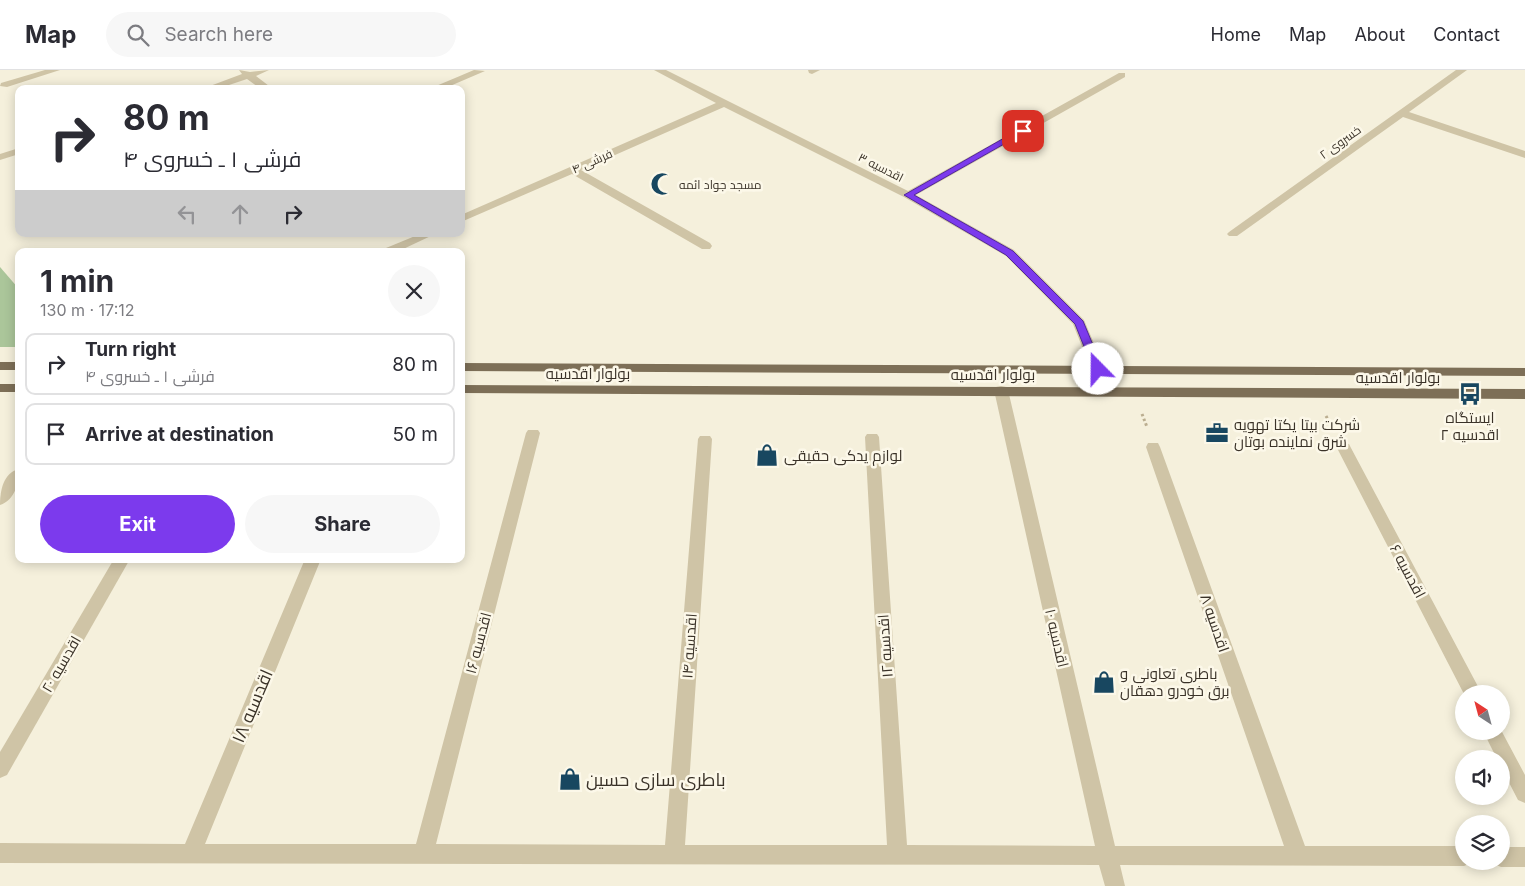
<!DOCTYPE html>
<meta charset="utf-8">
<style>
body{margin:0;font-family:Inter,Cairo,sans-serif;background:#f7f7f7;color:#2b2b33;height:100vh;display:flex;flex-direction:column;font-size:19px;white-space:nowrap}
*{box-sizing:border-box;margin:0}
p{font-size:16px;color:#7c7c81}
.icon{flex:none;width:28px;height:28px;fill:none;stroke:currentColor;stroke-width:2;stroke-linecap:round;stroke-linejoin:round}
.map{position:relative;flex:1;overflow:hidden}
.panel{position:absolute;left:15px;top:178px;width:450px;height:315px;display:flex;flex-direction:column;background:#fff;border-radius:10px;box-shadow:0 2px 12px #0003}
.panel>*{flex:none}
.banner{position:absolute;left:15px;top:15px;width:450px;height:152px;border-radius:10px;box-shadow:0 2px 12px #0003;background:#fff;color:#2b2b33;overflow:hidden}
.needle{width:32px;rotate:324deg}
.controls{position:absolute;left:1455px;top:615px;display:grid;gap:10px}
.controls a{display:grid;place-items:center;width:55px;height:55px;border-radius:50%;background:#fff;box-shadow:0 2px 12px #0003;font-size:25px}
.pin{position:absolute;display:grid;place-items:center;width:42px;height:42px;color:#fff;margin:-21px;border-radius:10px;box-shadow:0 2px 8px #0006}
.me{position:absolute;width:55px;margin:-28px;rotate:338deg;stroke-linejoin:round;filter:drop-shadow(0 0 4px #0008)}
.turn{display:flex;align-items:center;gap:18px;height:105px;padding:0 25px;font-size:22px}
.turn .icon{width:65px;height:65px;stroke-width:2.5}
.turn b{display:block;font-size:35px;line-height:42px}
.lanes{display:flex;align-items:center;height:48px;padding:0 25px;background:#0003;justify-content:center;gap:25px;direction:ltr}
.lanes .off{opacity:.35}
.round{display:grid;place-items:center;flex:none;width:52px;height:52px;border-radius:26px;background:#f7f7f7}
.headline{display:flex;align-items:center;justify-content:space-between;height:85px;padding:0 25px}
h1{font-size:30px;font-weight:700;line-height:38px}
.primary-button{display:flex;gap:10px;margin-top:auto;padding:10px 25px}
.primary-button a{flex:1;height:58px;border-radius:30px;background:#7c3aed;color:#fff;font-size:20px;font-weight:700;line-height:58px;text-align:center}
.primary-button a+a{background:#f7f7f7;color:#2b2b33}
ul{padding:0;list-style:none}
li{display:flex;align-items:center;gap:15px;height:62px;margin:0 10px 8px;padding:0 15px;border:2px solid #e1e1e2;border-radius:10px}
li div{flex:1}
li b{display:block;font-size:19px}
li em{font-style:normal}
header{display:flex;align-items:center;gap:30px;box-sizing:border-box;height:70px;padding:0 25px;background:#fff;border-bottom:1px solid #e1e1e2}
header strong{font-size:24px}
nav{display:flex;gap:28px;margin-inline-start:auto;font-size:18px}
.search{width:350px;height:45px;background:#f7f7f7;display:flex;align-items:center;gap:12px;box-sizing:border-box;padding:0 18px;border-radius:28px;color:#7c7c81;font-size:19px}
.map>svg:first-child{display:block}
.green{fill:#abc69a}
.lines{fill:none;stroke-linecap:round;stroke-linejoin:round}
.path{stroke:#bbae90;stroke-width:3;stroke-dasharray:2.5 2.5;stroke-linecap:butt}
.minor{fill:#cfc4a6;fill-rule:evenodd}
.major{fill:#7d6f57;fill-rule:evenodd}
.route{fill:#7c3aed;stroke:#51269a}
.labels{text-anchor:middle;dominant-baseline:central;stroke-width:5;stroke-linejoin:round;paint-order:stroke}
.far-street-label{font-size:12px;fill:#3a3228;stroke:#fcf8e9}
.far-poi-label{font-size:12px;fill:#3a3228;stroke:#fcf8e9;text-anchor:start}
.street-label{font-size:15px;fill:#3a3228;stroke:#fcf8e9}
.poi-label{font-size:15px;fill:#3a3228;stroke:#fcf8e9;text-anchor:start}
.near-street-label{font-size:18px;fill:#3a3228;stroke:#fcf8e9}
.near-poi-label{font-size:18px;fill:#3a3228;stroke:#fcf8e9;text-anchor:start}
</style>
<header>
<strong>Map</strong>
<div class="search"><svg class="icon" aria-label="search" viewBox="0 0 24 24"><circle cx="10" cy="10" r="6"/><path d="M15 15l6 6"/></svg>Search here</div>
<nav><a>Home</a><a>Map</a><a>About</a><a>Contact</a></nav>
</header>
<div class="map">
<svg width="1525" height="816" viewBox="0 0 1525 816">
<rect width="100%" height="100%" fill="#f5f0dc"/>
<!-- green -->
<polygon class="green" points="0,197 19,219 19,277 0,277"/>
<g class="lines">
<!-- path -->
<g class="path">
<polyline points="1142,344 1147,357"/>
<polyline points="1326,346 1334,360"/>
</g>
<!-- minor -->
<g class="minor">
<polygon points="45,0 60,0 7,17 0,16 1,13"/>
<polygon points="239,0 250,2 269,0 256,6 273,19 261,19 247,9 217,19 202,19 242,4"/>
<polygon points="474,0 485,1 443,19 429,19"/>
<polygon points="654,0 666,0 908,121 1119,3 1125,3 1125,7 916,125 1014,180 1084,250 1105,299 1103,302 1093,302 1091,299 1073,254 1006,186 904,127 724,37 581,100 710,173 712,176 710,179 702,179 572,104 461,152 461,145 716,33"/>
<polygon points="808,0 820,0 812,4 809,3"/>
<polygon points="1456,0 1467,0 1409,42 1525,81 1525,88 1403,47 1237,166 1229,166 1227,164 1229,162"/>
<polygon points="19,78 19,84 0,90 0,84"/>
<polygon points="420,164 435,164 399,181 384,181 386,178"/>
<polygon points="1001,316 1006,317 1008,320 1115,776 1284,776 1146,377 1148,373 1158,373 1160,377 1305,776 1464,776 1464,791 1472,791 1471,793 1464,796 1120,795 1125,816 1105,816 1099,795 0,793 0,773 185,774 305,489 321,489 205,774 416,774 526,363 528,360 538,360 540,363 436,774 665,775 698,369 700,366 710,366 712,369 685,775 887,775 865,367 867,364 877,364 879,367 907,775 1095,776 994,320 996,317"/>
<polygon points="1344,373 1349,374 1351,378 1482,624 1464,624 1337,378 1339,374"/>
<path d="M19,399c0,14 -4,31 -19,36 0,-14 3,-32 19,-36z"/>
<polygon points="114,489 130,489 7,705 0,708 0,682"/>
<polygon points="1501,660 1525,705 1525,733 1518,730 1501,697 1501,689 1497,689 1483,661"/>
<polygon points="1501,777 1525,777 1525,797 1501,797 1494,794 1493,791 1501,791"/>
</g>
<!-- major -->
<g class="major">
<rect x="0" y="292" width="19" height="8"/>
<polygon points="461,293 1525,298 1525,306 461,301"/>
<rect x="0" y="314" width="19" height="8"/>
<polygon points="461,315 1525,319 1525,329 461,323"/>
</g>
</g>
<!-- route -->
<polygon class="route" points="1020,59 1027,61 914,125 1013,181 1083,251 1103,299 1102,301 1095,301 1093,299 1075,254 1006,185 904,125"/>
<!-- icons -->
<defs>
<symbol id="mosque-bare" viewBox="-9 -9 18 18"><path d="M3.5-4.9A6 6 0 1 0 3.5 4.9A5 5 0 1 1 3.5-4.9Z" fill="#184760" stroke="#fcf8e9" stroke-width="2.5" paint-order="stroke"/></symbol>
<symbol id="bus-bare" viewBox="-9 -9 18 18"><path d="M-5-6H5V4H4V6H2V4H-2V6H-4V4H-5ZM-3.5-4V0h7V-4ZM-3.5 1.2v1.5H-2V1.2ZM2 1.2v1.5H3.5V1.2Z" fill="#184760" stroke="#fcf8e9" stroke-width="2.5" paint-order="stroke"/></symbol>
<symbol id="office-bare" viewBox="-9 -9 18 18"><path d="M-6-3h4V-5.5h4V-3h4V5H-6ZM-1-4.5V-3h2v-1.5ZM-6 0V1H6V0Z" fill="#184760" stroke="#fcf8e9" stroke-width="2.5" paint-order="stroke"/></symbol>
<symbol id="shop-bare" viewBox="-9 -9 18 18"><path d="M-5-2.5h2.3a2.7 3.5 0 0 1 5.4 0H5L5.5 6h-11ZM-1.5-2.5h3a1.5 2.3 0 0 0-3 0Z" fill="#184760" stroke="#fcf8e9" stroke-width="2.5" paint-order="stroke"/></symbol>
</defs>
<g fill-rule="evenodd">
<use href="#mosque-bare" x="646" y="98" width="32" height="32"/>
<use href="#bus-bare" x="1454" y="308" width="32" height="32"/>
<use href="#office-bare" x="1201" y="347" width="32" height="32"/>
<use href="#shop-bare" x="751" y="369" width="32" height="32"/>
<use href="#shop-bare" x="1088" y="596" width="32" height="32"/>
<use href="#shop-bare" x="554" y="693" width="32" height="32"/>
</g>
<g class="labels">
<!-- far-street labels -->
<g class="far-street-label">
<text transform="translate(1340 72) rotate(-36)">خسروی ۲</text>
<text transform="translate(592 91) rotate(-24)">فرشی ۴</text>
<text transform="translate(881 97) rotate(27)">اقدسیه ۳</text>
</g>
<!-- far-poi labels -->
<g class="far-poi-label">
<text x="679" y="114">مسجد جواد ائمه</text>
</g>
<!-- street labels -->
<g class="street-label">
<text x="588" y="303">بولوار اقدسیه</text>
<text x="993" y="304">بولوار اقدسیه</text>
<text x="1398" y="307">بولوار اقدسیه</text>
<text transform="translate(1408 501) rotate(62)">اقدسیه ۶</text>
<text transform="translate(1215 553) rotate(71)">اقدسیه ۸</text>
<text transform="translate(1057 568) rotate(77)">اقدسیه ۱۰</text>
<text transform="translate(478 573) rotate(-75)">اقدسیه ۱۶</text>
<text transform="translate(689 576) rotate(-86)">اقدسیه ۱۴</text>
<text transform="translate(885 576) rotate(-94)">اقدسیه ۱۲</text>
<text transform="translate(61 594) rotate(-60)">اقدسیه ۲۰</text>
</g>
<!-- poi labels -->
<g class="poi-label">
<text x="1470" y="347" text-anchor="middle">ایستگاه<tspan x="1470" dy="17">اقدسیه ۲</tspan></text>
<text x="1234" y="354">شرکت بیتا یکتا تهویه<tspan x="1234" dy="17">شرق نماینده بوتان</tspan></text>
<text x="784" y="385">لوازم یدکی حقیقی</text>
<text x="1120" y="603">باطری تعاونی و<tspan x="1120" dy="17">برق خودرو دهقان</tspan></text>
</g>
<!-- near-street labels -->
<g class="near-street-label">
<text transform="translate(252 636) rotate(-67)">اقدسیه ۱۸</text>
</g>
<!-- near-poi labels -->
<g class="near-poi-label">
<text x="586" y="709">باطری سازی حسین</text>
</g>
</g>
</svg>
<div class="controls">
<a><svg class="needle" viewBox="-14 -14 28 28"><path d="M0-13l5 13h-10z" fill="#e53935"/><path d="M0 13l5-13h-10z" fill="#7c7c81"/></svg></a>
<a><svg class="icon" aria-label="sound" viewBox="0 0 24 24"><path d="M4 9h4l5-4v14l-5-4H4zM17 9q2 3 0 6"/></svg></a>
<a><svg class="icon" aria-label="layers" viewBox="0 0 24 24"><path d="M12 4l9 5-9 5-9-5zM3 14l9 5 9-5"/></svg></a>
</div>
<div class="pin" style="left:1023px;top:61px;background:#d93025"><svg class="icon" aria-label="arrive" viewBox="0 0 24 24"><path d="M6 21V4h12l-3 4 3 4H6"/></svg></div>
<svg class="me" style="left:1098px;top:299px" viewBox="-20 -20 40 40"><circle r="19" fill="#fff"/><path d="M0-13L10 11 0 6-10 11z" fill="#7c3aed"/></svg>
<div class="banner">
<div class="turn"><svg class="icon" aria-label="right" viewBox="0 0 24 24"><path d="M7 20v-9h11M14 6l5 5-5 5"/></svg><div><b>80 m</b>فرشی ۱ ـ خسروی ۴</div></div>
<div class="lanes"><svg class="icon off" aria-label="left" viewBox="0 0 24 24"><path d="M17 20v-9H6M10 6l-5 5 5 5"/></svg><svg class="icon off" aria-label="ahead" viewBox="0 0 24 24"><path d="M12 20V5M6 11l6-6 6 6"/></svg><svg class="icon" aria-label="right" viewBox="0 0 24 24"><path d="M7 20v-9h11M14 6l5 5-5 5"/></svg></div>
</div>
<section class="panel">
<div class="headline"><div><h1>1 min</h1><p>130 m · 17:12</p></div><a class="round"><svg class="icon" aria-label="close" viewBox="0 0 24 24"><path d="M6 6l12 12M18 6L6 18"/></svg></a></div>
<ul>
<li><svg class="icon" aria-label="right" viewBox="0 0 24 24"><path d="M7 20v-9h11M14 6l5 5-5 5"/></svg><div><b>Turn right</b><p>فرشی ۱ ـ خسروی ۴</p></div><em>80 m</em></li>
<li><svg class="icon" aria-label="arrive" viewBox="0 0 24 24"><path d="M6 21V4h12l-3 4 3 4H6"/></svg><div><b>Arrive at destination</b></div><em>50 m</em></li>
</ul>
<div class="primary-button"><a>Exit</a><a>Share</a></div>
</section>
</div>
